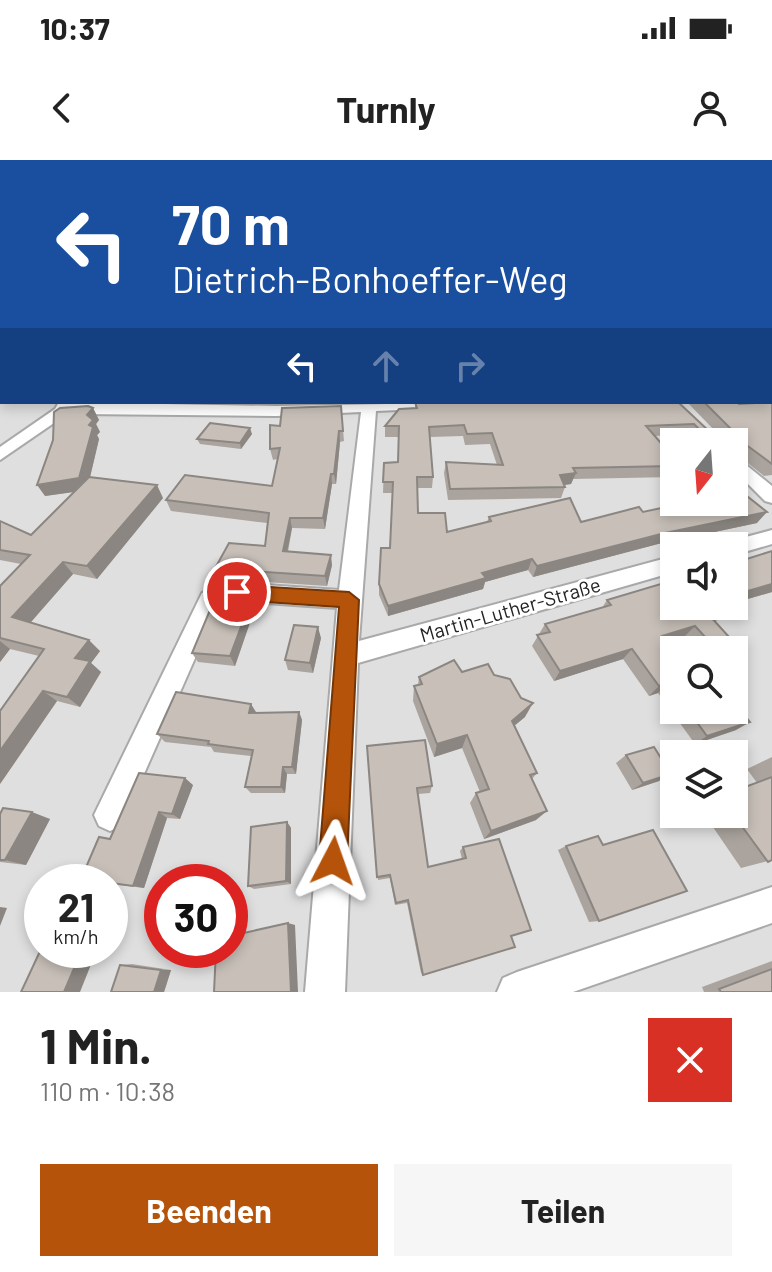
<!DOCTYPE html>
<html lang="de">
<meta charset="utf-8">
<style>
body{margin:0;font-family:Barlow,sans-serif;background:#f6f6f6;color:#222;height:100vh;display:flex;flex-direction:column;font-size:30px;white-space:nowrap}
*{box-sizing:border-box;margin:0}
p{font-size:26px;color:#767676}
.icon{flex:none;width:44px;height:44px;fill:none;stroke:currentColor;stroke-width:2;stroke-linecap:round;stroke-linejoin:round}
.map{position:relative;height:832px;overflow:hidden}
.panel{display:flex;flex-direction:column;background:#fff;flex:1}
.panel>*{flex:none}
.hud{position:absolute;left:0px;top:0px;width:772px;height:244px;box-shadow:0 4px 12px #0003;background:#1a4fa0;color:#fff;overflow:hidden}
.needle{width:52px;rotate:197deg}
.buttons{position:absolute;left:660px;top:268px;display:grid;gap:16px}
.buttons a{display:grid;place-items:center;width:88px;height:88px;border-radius:0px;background:#fff;box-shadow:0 4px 12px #0003;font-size:40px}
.speed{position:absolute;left:24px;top:704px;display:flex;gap:16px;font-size:40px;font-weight:700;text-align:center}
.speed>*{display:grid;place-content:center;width:104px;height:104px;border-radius:50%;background:#fff;box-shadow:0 4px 12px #0003;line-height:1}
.speed small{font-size:20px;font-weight:400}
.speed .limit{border:12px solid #d22;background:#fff;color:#111}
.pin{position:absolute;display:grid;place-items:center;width:68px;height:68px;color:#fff;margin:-34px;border:4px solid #fff;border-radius:50%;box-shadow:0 2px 8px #0007}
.me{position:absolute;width:88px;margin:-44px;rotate:4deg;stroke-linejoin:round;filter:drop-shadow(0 0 6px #0008)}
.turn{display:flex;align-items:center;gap:28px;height:168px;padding:0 40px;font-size:36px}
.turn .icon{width:104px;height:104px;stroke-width:2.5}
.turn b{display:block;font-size:56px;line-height:68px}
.lanes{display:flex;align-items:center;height:76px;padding:0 40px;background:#0003;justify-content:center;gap:40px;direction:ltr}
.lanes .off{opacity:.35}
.round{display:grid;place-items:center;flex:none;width:84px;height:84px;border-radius:0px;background:#f6f6f6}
.head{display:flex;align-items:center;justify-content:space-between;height:136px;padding:0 40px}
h1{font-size:48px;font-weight:700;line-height:60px}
.button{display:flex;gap:16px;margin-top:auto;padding:16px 40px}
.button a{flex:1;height:92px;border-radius:0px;background:#b45309;color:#fff;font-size:32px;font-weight:700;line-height:92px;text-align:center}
.button a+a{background:#f6f6f6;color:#222}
.status{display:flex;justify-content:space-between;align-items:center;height:56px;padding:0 40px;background:#fff;direction:ltr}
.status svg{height:22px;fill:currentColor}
header{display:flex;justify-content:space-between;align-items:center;height:104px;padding:0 40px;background:#fff;font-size:36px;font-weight:700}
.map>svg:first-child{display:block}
.residential{fill:#e0dfdf;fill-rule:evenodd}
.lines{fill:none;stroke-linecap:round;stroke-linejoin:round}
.minor-casing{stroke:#a9a9a9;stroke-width:4}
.minor{fill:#fff;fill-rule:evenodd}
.wall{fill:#aba49e}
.shaded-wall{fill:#8b8681}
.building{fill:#c7bfb8;stroke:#8b8681;stroke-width:2}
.route{fill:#b45309;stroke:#753606;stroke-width:2}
.labels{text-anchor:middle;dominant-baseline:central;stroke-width:6;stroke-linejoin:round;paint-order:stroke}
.street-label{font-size:20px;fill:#222;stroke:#fff}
</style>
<div class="status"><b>10:37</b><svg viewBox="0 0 49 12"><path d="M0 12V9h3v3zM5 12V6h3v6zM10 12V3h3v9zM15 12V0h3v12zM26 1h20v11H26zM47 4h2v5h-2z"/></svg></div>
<header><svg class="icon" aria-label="back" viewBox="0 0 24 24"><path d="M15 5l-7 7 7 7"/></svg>Turnly<svg class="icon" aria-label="person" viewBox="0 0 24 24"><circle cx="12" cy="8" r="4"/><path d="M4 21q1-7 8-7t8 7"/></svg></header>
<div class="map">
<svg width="772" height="832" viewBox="0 0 772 832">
<rect width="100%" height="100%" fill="#f2efe9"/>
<!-- residential -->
<path class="residential" d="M0,216l2,26h768l2,-24v614h-772zM674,282h60v60h-60zM674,386h60v60h-60zM674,490h60v60h-60zM674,594h60v60h-60zM42,722h68v68h-68zM162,722h68v68h-68z"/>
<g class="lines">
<defs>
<g id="minor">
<polygon points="59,242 276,246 497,242 490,246 376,251 359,481 674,396 674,412 358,503 345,832 305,832 337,448 237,441 218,446 121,666 110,671 99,666 94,655 202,433 237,423 339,430 361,252 276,256 78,254 71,247 67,254 0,300 0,287 55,249"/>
<polygon points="734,295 772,326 772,343 765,341 734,310"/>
<polygon points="772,370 772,384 734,395 734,386 724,386 727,382"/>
<polygon points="772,727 772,763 573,832 497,832 503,818 517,812"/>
</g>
</defs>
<!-- minor casing -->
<use href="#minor" class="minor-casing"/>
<!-- minor -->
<use href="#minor" class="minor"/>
</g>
<!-- wall -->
<g class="wall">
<polygon points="415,242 678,242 711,273 717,273 687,242 737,242 739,244 772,242 772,315 764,316 739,296 739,299 745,306 737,317 734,317 734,282 695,282 688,274 655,276 674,298 674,317 573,319 571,324 564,325 565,327 561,338 448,340 444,313 446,302 497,305 490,284 465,285 463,276 430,277 433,317 432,328 417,328 418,353 447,372 487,362 489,357 581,362 643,352 757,363 658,384 533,417 528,410 485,422 483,429 388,456 379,435 379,424 390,388 393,333 383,333 384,303 398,302 398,277 385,277 385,266 415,248"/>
<polygon points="341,246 344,281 340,282 336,324 332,324 325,369 292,368 288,392 332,405 327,426 237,420 218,422 213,412 265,386 267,363 171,351 166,340 272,326 277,299 273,300 270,289 280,266"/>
<polygon points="93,248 99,260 96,264 100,272 97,275 99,279 90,317 163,338 97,419 73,414 30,462 100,491 91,503 101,512 80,547 57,541 0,624 39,496 10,489 0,502 0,426 21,404 0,400 0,361 31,375 74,332 45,336"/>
<polygon points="252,274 241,289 200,284 197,279"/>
<polygon points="772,391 772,432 737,442 730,456 714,461 740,489 734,494 734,490 697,490 685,476 667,482 674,491 674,550 734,550 736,570 695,584 658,533 649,536 623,499 554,521 532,486 545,464 602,448 607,440"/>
<polygon points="253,435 256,445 235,506 198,502 192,493"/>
<polygon points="321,478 313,513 288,510 285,500"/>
<polygon points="462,512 494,515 525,557 514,566 537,613 532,619 536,660 484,679 470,643 476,633 480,632 462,588 434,597 413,541 414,526 418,525 419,517"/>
<polygon points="299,552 302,560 296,614 287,614 285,633 251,633 245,627 251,596 214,592 211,587 165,582 157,574 256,553"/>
<polygon points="367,586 432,626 430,633 418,634 428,707 462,699 460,691 463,687 511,776 423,815 421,813 407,743 395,745 390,718 378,720"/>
<polygon points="626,595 659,621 632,630 616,603"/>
<polygon points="772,597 772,700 741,708 704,654 734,654 757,623 747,609"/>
<polygon points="193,625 180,659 167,658 144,728 110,724 110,722 97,722 81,719 110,679"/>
<polygon points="0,654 50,659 26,705 0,702"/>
<polygon points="287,662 291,668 291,724 254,729 248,726"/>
<polygon points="566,686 599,761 589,762 558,690"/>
<polygon points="772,801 772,832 704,832 702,827"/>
<polygon points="132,804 171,810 164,832 111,832 120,805"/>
</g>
<!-- shaded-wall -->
<g class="shaded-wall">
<polygon points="93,248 99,260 96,264 100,272 97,275 99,279 87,330 45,336 37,325 89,265 87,255"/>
<polygon points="250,268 252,274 241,289 240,283"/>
<polygon points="339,271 340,282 336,324 334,314"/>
<polygon points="576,313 571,324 556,326 560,315"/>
<polygon points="331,314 332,324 325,369 323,358"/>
<polygon points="157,325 163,338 97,419 87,406"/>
<polygon points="767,352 757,363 658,384 533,417 537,406 665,373"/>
<polygon points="290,358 292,368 285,402 283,391"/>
<polygon points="331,395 332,405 327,426 325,416"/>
<polygon points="532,399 528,410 485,422 483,429 388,456 388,446 482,413"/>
<polygon points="63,402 73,414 25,469 12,457"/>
<polygon points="772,424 772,432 734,443 734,435"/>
<polygon points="253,435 256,445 235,506 230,496"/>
<polygon points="741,445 730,456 699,466 709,455"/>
<polygon points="695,466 685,476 653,486 662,476"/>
<polygon points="318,467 321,478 313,513 310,503"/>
<polygon points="89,480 100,491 91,503 101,512 80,547 67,537 75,498"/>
<polygon points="0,481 10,489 0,502"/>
<polygon points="632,489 623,499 554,521 560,511"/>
<polygon points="667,523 658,533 649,536 659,526"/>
<polygon points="43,531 57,541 0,624 0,591"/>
<polygon points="533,543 525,557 504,574 512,561"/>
<polygon points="251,544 256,552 249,553"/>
<polygon points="299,552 302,560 296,614 292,607"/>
<polygon points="750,562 736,570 695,584 707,576"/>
<polygon points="467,575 462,588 434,597 437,584"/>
<polygon points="283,607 287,614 285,633 281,627"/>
<polygon points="671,614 659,621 632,630 643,623"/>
<polygon points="185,618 193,625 180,659 172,654"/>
<polygon points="547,651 536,660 484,679 491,671"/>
<polygon points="32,652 50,659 26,705 5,700"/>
<polygon points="159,652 167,658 144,728 133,726"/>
<polygon points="287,662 291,668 291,724 286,721"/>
<polygon points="0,747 7,748 0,766"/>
<polygon points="288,763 295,765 298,832 291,832"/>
<polygon points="81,792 96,792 80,832 64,832"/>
<polygon points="161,810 171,810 164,832 154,832"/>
</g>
<!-- building -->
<g class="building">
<polygon points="415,242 678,242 711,273 733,271 704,242 737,242 739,244 772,242 772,304 741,281 739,299 745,306 735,307 734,282 712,282 694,264 646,266 674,298 674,306 573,308 576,313 560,315 565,327 450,329 446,302 503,305 492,273 467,274 464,265 429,267 433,317 417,317 418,353 445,353 447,372 491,361 489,357 570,338 581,362 639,347 643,352 689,342 734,342 734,331 738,329 767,352 665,373 537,406 532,399 482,413 486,418 388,446 379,424 381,388 390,388 393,322 383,322 384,303 398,302 399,266 385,266 399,249 417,248"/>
<polygon points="88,246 93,248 87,255 93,260 89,265 93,267 79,318 37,325 53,280 54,252 60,248"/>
<polygon points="341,246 343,271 339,271 334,314 331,314 323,358 290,358 283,391 331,395 325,416 233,410 213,412 229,383 265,386 269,353 166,340 185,315 272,326 280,288 270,289 270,265 280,266 282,248"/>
<polygon points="210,263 250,268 240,283 197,279"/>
<polygon points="89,317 157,325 87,406 63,402 12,457 89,480 75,498 90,501 67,537 43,531 0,591 0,551 44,489 0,478 0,426 30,395 0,390 0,361 31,375"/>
<polygon points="772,391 772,424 734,435 734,403"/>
<polygon points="674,420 674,446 734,446 734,439 741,445 709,455 740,489 734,491 717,490 695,466 662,476 674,491 674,532 667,523 659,526 632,489 560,511 537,475 550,472 545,464 611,445 607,440"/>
<polygon points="233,434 253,435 230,496 192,493 215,438"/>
<polygon points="294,465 318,467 310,503 285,500"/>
<polygon points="454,500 462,512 488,504 494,515 510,519 521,538 533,543 512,561 537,613 530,615 547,651 491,671 476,633 489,629 467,575 437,584 414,526 422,524 419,517"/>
<polygon points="176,532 251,544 249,553 299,552 292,607 283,607 281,627 245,627 253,590 208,584 209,581 157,574"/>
<polygon points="734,543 750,562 707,576 688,550 734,550"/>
<polygon points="425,580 432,626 417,628 428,707 466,698 463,687 499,679 531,770 511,776 515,787 423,815 408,740 396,743 390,715 377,717 367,586"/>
<polygon points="654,587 671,614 643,623 626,595"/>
<polygon points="139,613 185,618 172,654 159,652 133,726 81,719 99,677 110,679"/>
<polygon points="772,617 772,700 768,702 733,654 734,631"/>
<polygon points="3,648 32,652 5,700 0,700 0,654"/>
<polygon points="287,662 286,721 248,726 251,667"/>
<polygon points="653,670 687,731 599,761 566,686 598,676 603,685"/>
<polygon points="288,763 291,832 214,832 216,790 230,790 230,776"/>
<polygon points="42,787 42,790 69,790 81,792 64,832 21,832"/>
<polygon points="120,805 161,810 154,832 111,832"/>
<polygon points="772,809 772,832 721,832 719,829"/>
</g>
<!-- sky -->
<linearGradient id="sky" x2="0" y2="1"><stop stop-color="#8fc0e4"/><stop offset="0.54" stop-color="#f9f8f5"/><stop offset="1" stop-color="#f9f8f5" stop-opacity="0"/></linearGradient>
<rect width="772" height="252" fill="url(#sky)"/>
<!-- route -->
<polygon class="route" points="237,425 349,432 359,440 347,701 343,711 333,715 323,711 319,701 339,447 237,440 227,432"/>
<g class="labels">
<!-- street labels -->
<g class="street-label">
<text transform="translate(510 449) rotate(-16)">Martin-Luther-Straße</text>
</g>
</g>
</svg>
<div class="buttons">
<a><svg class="needle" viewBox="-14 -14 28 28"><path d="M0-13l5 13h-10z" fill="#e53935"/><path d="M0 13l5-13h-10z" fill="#767676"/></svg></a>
<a><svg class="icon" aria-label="sound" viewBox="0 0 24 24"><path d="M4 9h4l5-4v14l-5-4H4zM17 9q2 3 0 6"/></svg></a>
<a><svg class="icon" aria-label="search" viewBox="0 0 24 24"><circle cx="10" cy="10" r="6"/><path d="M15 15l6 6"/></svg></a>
<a><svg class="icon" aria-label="layers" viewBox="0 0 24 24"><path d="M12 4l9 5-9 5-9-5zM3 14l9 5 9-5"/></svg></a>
</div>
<div class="speed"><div>21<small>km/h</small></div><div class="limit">30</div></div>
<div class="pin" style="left:237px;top:432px;background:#d93025"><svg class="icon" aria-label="arrive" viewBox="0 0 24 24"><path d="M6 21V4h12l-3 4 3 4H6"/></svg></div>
<svg class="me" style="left:333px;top:701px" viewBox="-20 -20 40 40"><path d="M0-17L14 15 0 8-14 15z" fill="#b45309" stroke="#fff" stroke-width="4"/></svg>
<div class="hud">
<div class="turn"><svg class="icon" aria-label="left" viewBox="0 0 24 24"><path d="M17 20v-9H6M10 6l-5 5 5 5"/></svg><div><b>70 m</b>Dietrich-Bonhoeffer-Weg</div></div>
<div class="lanes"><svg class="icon" aria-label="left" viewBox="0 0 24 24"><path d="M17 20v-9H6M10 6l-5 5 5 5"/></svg><svg class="icon off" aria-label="ahead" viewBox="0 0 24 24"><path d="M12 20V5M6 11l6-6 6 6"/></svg><svg class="icon off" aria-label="right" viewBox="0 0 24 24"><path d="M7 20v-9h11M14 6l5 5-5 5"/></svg></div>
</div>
</div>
<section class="panel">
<div class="head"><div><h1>1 Min.</h1><p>110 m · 10:38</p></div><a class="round" style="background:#d93025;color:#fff"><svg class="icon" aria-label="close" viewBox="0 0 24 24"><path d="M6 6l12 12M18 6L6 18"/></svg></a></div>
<div class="button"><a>Beenden</a><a>Teilen</a></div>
</section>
